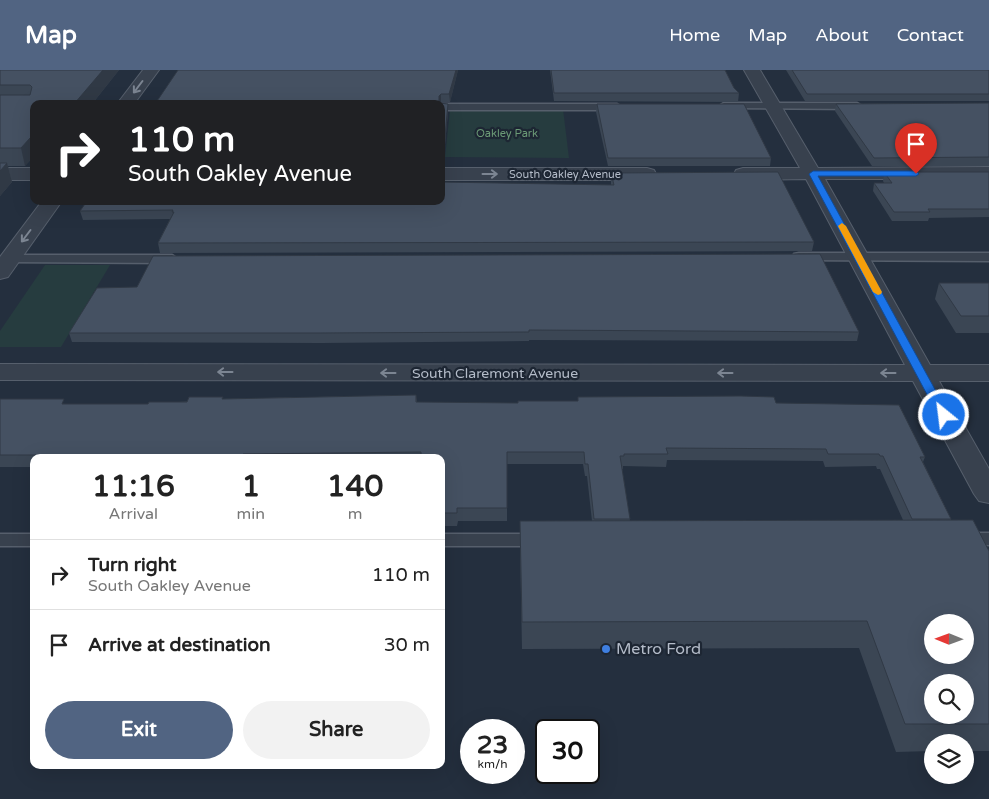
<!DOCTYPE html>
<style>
body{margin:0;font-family:"Varela Round",sans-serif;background:#f2f2f2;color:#222;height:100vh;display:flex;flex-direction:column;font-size:19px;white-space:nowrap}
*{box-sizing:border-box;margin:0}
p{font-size:16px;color:#767676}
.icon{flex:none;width:28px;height:28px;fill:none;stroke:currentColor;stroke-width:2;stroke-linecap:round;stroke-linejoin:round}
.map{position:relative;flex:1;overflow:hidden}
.details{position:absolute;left:30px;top:384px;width:415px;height:315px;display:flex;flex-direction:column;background:#fff;border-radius:10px;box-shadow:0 5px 20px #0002}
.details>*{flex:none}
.hud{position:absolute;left:30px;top:30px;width:415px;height:105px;border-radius:10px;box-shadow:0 5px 20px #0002;background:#202124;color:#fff;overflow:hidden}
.needle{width:32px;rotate:271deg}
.controls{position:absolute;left:924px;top:544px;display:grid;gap:10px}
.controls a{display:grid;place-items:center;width:50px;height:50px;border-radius:50%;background:#fff;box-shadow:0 5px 20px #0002;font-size:25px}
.speed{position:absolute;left:460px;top:649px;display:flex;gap:10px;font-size:25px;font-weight:700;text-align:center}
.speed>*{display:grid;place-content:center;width:65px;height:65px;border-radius:50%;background:#fff;box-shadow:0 5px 20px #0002;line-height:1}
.speed small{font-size:12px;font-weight:400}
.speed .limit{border:2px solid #111;border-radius:8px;background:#fff;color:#111}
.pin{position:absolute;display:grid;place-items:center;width:42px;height:42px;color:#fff;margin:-51px -21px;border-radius:50% 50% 50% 0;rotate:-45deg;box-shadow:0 0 5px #0007}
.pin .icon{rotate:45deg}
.me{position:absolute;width:55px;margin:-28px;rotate:331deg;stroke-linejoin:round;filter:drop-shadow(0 0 4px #0008)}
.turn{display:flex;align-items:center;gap:18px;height:105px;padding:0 15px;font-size:22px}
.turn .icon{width:65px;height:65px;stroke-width:2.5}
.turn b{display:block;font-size:35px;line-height:42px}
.eta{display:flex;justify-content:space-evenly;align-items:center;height:85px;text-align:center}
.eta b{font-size:30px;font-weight:700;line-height:35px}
.primary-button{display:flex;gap:10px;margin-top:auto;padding:10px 15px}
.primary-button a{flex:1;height:58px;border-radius:30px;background:#516482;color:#fff;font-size:20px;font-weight:700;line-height:58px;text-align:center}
.primary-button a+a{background:#f2f2f2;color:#222}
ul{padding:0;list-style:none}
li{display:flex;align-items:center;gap:15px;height:70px;padding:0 15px;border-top:1px solid #e0e0e0}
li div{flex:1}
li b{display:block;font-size:19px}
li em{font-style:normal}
header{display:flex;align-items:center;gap:30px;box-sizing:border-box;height:70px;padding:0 25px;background:#516482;color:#fff}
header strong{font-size:24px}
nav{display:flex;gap:28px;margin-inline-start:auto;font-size:18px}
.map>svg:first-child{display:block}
.green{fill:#263c3f}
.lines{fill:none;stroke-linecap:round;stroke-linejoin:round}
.service-casing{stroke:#565f6c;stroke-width:3}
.minor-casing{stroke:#565f6c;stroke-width:2}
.service{fill:#38414e;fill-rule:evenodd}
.minor{fill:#38414e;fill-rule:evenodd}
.wall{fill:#3b4654;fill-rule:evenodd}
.shaded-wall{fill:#303945}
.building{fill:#455162;stroke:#303945;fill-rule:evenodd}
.oneway{stroke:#7c8592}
.route{fill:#1a73e8;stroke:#114b97}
.slow{fill:#f59e0b}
.shop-dot{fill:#3f7fe0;stroke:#1d2633;stroke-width:2}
.labels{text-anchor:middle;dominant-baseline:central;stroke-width:4.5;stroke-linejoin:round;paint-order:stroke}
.far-park-label{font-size:11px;fill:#6b9a76;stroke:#1d2633}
.far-street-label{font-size:11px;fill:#b4bcc9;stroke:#1d2633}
.street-label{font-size:14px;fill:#b4bcc9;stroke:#1d2633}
.near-poi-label{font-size:16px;fill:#b4bcc9;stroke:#1d2633;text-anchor:start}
</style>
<header>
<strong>Map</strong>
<nav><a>Home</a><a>Map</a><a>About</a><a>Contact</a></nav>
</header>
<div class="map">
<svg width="989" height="729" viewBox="0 0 989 729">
<rect width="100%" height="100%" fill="#242f3e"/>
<!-- green -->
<g class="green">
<polygon points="563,39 569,88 445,87 450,40"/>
<polygon points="45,195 110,195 61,277 0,277 0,261"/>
</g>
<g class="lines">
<defs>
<g id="service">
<polygon points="724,33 857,33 862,36 857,39 721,38 719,36"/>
<polygon points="441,34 617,34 622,37 617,40 441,40"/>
<polygon points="799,183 989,183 989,191 794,190 793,187 794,184"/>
<polygon points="9,185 172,185 178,189 172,193 4,192 3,189 4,186"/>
<polygon points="961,463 989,463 989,475 955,473 952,469 955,465"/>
<rect x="0" y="464" width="34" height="12"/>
<polygon points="441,464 542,464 548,466 551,470 548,474 542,476 441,476"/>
</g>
<g id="minor">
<polygon points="143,0 159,0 134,34 117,34"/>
<polygon points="744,0 760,0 818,98 989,97 989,109 825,109 930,295 989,295 989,311 939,311 989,399 989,433 979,431 974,424 913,311 0,310 0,294 905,295 806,109 743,110 736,108 734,104 736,100 743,98 800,98"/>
<rect x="0" y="98" width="34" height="12"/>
<polygon points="441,98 647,98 654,100 656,104 654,108 647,110 441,110"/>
<polygon points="42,131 62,131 8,207 0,209 0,187"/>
</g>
</defs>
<!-- service casing -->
<use href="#service" class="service-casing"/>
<!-- minor casing -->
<use href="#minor" class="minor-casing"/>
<!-- service -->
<use href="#service" class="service"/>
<!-- minor -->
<use href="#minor" class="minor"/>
</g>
<!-- wall -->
<g class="wall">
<polygon points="0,0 119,0 92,34 34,34 34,86 25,96 8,96 12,112 0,126"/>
<polygon points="178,0 458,0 450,32 441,32 440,33 448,34 448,42 443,96"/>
<polygon points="550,0 725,0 734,18 739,23 738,32 554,31"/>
<polygon points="786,0 989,0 989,31 805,31"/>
<polygon points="989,33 989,96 872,96 835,41 836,34"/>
<polygon points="597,34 771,88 770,96 608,96 596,42"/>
<polygon points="884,102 989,102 989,147 929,148 928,151 892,151 873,121 874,113 884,113 883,111"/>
<polygon points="611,103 814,172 812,181 160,183 158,173 170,149 83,150 80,141 611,115"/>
<polygon points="939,213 989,213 989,263 956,263 935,229"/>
<polygon points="97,218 859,262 857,271 529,270 529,271 321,273 72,272 69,263"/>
<path d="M416,325l1,7 101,1 60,-2v-4l198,6 149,54 -2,5 28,57v1l38,31v200h-24v-9h-33v9l-36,1 -37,-104 -337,1 -2,-101v-27h72l-5,-45h-2l-2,-12h-76v57h-49l-1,5h-16v-68h-407v9h-34v-68l66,5h82l75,-5zM667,390l156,1 2,6 51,-1 1,3h3l23,51 -273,1 -8,-52h1v-3l43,1z"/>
</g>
<!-- shaded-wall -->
<g class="shaded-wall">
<polygon points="103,0 119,0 92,34 74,34"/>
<polygon points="456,0 458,0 450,32 449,24"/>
<polygon points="441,24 441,32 439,34 439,26"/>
<polygon points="448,34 448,42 443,96 441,97 441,88"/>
<polygon points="30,68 34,86 25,96 21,78"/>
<polygon points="7,93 12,112 0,126 0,101"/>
</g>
<!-- building -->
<g class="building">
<polygon points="0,0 103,0 74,34 34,34 34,68 30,68 21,78 0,78 0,25 30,25 32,17 30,15 0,15"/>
<polygon points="178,0 456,0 449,24 441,24 439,26 439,33 448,34 443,87 441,88 441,34 155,34"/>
<polygon points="551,0 725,0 734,18 739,23 554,23"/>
<polygon points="792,0 989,0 989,24 807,24"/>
<polygon points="989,33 989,87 874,88 836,34"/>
<polygon points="597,34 744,34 771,88 608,88"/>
<polygon points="0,93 7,93 0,101"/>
<polygon points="778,102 814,172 158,173 174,142 172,142 173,140 80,141 87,131 441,131 441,112 614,115 611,103"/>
<polygon points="884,102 989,102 989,139 928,139 930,142 894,142 874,113 892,113"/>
<polygon points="820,184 859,262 529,260 529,262 320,263 69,263 97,218 137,217 153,186"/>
<polygon points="939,213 989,213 989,246 961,246"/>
<polygon points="416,325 416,332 518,333 518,331 578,331 578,327 741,326 774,327 776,333 899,335 925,387 920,387 951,449 912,449 883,386 880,386 879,384 828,384 826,379 666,378 668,384 624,384 624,386 620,386 630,449 594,449 588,394 585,394 584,382 507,382 507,438 457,438 457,443 441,443 441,388 421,388 421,382 243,384 242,388 125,388 126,385 0,385 0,329 64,329 62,334 148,334 149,332 187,332 189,327 223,327 222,329"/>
<path d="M973,450l16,31v173h-84l-38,-103 -345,1 -2,-101zM932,552h33v33h-33zM932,612h33v33h-33z"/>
</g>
<!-- one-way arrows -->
<defs><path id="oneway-shaft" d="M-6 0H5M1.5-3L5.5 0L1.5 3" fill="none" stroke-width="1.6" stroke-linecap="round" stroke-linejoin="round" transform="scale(1.25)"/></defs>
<g class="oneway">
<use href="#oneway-shaft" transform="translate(138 17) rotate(127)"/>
<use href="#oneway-shaft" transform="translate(490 104)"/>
<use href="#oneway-shaft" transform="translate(26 166) rotate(127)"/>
<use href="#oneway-shaft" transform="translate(225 302) rotate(-180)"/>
<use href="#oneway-shaft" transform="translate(388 303) rotate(-180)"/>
<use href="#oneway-shaft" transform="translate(725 303) rotate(-180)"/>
<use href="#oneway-shaft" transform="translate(888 303) rotate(-180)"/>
</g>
<!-- route -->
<polygon class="route" points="813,101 916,101 919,104 916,106 818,106 949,345 948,347 940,347 938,345 809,104"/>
<!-- slow -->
<polygon class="slow" points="842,153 846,156 882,222 881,224 878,225 873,222 838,156"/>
<!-- markers -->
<circle class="shop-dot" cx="606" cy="579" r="5"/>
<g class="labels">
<!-- far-park labels -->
<g class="far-park-label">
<text x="507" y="63">Oakley Park</text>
</g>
<!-- far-street labels -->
<g class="far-street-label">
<text x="565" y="104">South Oakley Avenue</text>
</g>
<!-- street labels -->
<g class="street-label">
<text x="495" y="303">South Claremont Avenue</text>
</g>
<!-- near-poi labels -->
<g class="near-poi-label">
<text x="616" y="579">Metro Ford</text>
</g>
</g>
</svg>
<div class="controls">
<a><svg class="needle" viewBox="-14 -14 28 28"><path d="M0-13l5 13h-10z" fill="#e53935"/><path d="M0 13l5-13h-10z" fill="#767676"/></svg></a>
<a><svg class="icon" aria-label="search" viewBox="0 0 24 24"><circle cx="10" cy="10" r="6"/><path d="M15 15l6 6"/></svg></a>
<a><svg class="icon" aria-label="layers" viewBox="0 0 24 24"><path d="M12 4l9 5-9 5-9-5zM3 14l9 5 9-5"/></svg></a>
</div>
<div class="speed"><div>23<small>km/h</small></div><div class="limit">30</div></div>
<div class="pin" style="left:916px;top:104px;background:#d93025"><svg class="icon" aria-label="arrive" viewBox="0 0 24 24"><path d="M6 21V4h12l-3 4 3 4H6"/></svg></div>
<svg class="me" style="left:944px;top:345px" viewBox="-20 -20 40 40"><circle r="17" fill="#1a73e8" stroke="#fff" stroke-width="3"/><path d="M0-11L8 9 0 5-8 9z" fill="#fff"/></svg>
<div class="hud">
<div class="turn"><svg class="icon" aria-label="right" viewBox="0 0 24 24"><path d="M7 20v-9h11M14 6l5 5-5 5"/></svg><div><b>110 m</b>South Oakley Avenue</div></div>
</div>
<section class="details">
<div class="eta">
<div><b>11:16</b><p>Arrival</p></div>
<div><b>1</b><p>min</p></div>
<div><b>140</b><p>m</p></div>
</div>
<ul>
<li><svg class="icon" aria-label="right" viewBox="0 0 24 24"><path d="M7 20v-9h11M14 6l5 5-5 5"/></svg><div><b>Turn right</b><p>South Oakley Avenue</p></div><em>110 m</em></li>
<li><svg class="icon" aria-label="arrive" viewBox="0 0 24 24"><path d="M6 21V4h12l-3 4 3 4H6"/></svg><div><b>Arrive at destination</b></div><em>30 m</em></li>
</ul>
<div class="primary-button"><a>Exit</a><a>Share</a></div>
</section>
</div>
